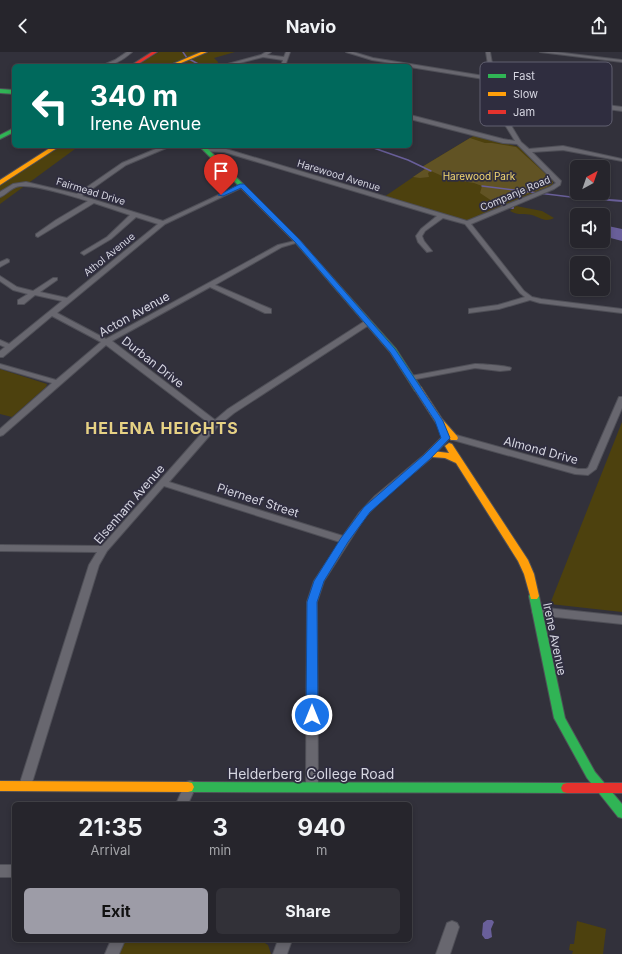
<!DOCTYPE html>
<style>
body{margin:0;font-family:Inter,sans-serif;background:#323138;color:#f1f3f6;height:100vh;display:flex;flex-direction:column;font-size:15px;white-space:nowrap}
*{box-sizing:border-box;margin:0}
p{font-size:13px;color:#a4a5a9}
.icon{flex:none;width:22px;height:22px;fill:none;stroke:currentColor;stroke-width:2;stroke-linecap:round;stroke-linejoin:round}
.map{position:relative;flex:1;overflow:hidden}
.panel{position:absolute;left:12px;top:750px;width:400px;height:140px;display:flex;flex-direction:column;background:#26252c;border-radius:6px;box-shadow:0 2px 6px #0003,0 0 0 1px #424248}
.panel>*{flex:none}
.top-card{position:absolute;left:12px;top:12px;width:400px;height:84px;border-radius:6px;box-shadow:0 2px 6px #0003,0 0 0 1px #424248;background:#00695c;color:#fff;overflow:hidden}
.needle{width:26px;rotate:40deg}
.controls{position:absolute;left:570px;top:108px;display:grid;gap:8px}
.controls a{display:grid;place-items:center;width:40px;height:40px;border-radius:6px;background:#26252c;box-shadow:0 2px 6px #0003,0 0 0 1px #424248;font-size:20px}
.pin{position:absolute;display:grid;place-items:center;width:34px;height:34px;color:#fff;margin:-41px -17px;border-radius:50% 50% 50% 0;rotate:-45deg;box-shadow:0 0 4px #0007}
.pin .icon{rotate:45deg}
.me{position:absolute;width:44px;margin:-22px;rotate:0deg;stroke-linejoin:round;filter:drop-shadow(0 0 3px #0008)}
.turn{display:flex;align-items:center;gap:14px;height:84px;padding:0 12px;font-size:18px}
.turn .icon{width:52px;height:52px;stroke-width:2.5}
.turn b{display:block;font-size:28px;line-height:34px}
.eta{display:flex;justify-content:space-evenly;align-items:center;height:68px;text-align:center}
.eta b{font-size:24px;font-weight:700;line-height:28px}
.primary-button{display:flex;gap:8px;margin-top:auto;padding:8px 12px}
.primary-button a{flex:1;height:46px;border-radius:6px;background:#9d9ca7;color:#111;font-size:16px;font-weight:700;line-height:46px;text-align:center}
.primary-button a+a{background:#323138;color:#f1f3f6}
header{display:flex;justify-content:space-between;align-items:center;height:52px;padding:0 12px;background:#26252c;font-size:18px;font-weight:700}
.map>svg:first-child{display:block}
.green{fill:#4d410e}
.forest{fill:#615324}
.water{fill:#695f9a}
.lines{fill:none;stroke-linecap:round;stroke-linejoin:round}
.stream-far1{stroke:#695f9a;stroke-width:1.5}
.stream{stroke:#695f9a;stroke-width:2}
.street-casing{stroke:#4f4f57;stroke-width:2}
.fast-casing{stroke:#4f4f57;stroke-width:2}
.slow-casing{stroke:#4f4f57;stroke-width:2}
.jam-casing{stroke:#4f4f57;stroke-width:2}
.street{fill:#68676f;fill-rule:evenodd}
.fast{fill:#30b455;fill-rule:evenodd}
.slow{fill:#ff9f0a;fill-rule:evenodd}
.jam{fill:#e5322d;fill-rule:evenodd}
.route{fill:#1a73e8;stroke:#114b97}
.labels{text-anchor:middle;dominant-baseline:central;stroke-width:3.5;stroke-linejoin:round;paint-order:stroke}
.far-street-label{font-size:10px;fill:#d6d6e1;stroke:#2f2d3f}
.far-park-label{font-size:10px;fill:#f4d871;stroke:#2f2d3f}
.street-label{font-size:12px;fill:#d6d6e1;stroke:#2f2d3f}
.near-street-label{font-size:14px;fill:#d6d6e1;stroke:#2f2d3f}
.district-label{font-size:16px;font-weight:bold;letter-spacing:1px;fill:#e6d184;stroke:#2f2d3f}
.key{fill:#2f2d3f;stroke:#616070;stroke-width:1}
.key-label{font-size:11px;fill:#d6d6e1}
</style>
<header><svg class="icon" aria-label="back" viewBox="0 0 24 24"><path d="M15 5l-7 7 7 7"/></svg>Navio<svg class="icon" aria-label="share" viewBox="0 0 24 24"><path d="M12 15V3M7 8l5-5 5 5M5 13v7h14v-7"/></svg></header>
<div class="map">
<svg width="622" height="902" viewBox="0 0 622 902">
<rect width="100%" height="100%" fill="#32313b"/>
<!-- green -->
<g class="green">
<polygon points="159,0 200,0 165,14 136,14"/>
<polygon points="209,0 235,0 214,6 218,10 217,14 177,13"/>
<polygon points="475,83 519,95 554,128 552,134 466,169 384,145 425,117 422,115"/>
<polygon points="61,94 79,94 0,152 0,133"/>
<path d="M516,154l26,5 12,7c-10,5 -14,-1 -22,-3 -8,-2 -13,1 -22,-4z"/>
<polygon points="0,317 47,332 46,335 12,365 0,362"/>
<polygon points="622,370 622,560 550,552"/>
<polygon points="577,869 606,877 603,902 572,902 573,899 569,898 570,892 574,892"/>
<polygon points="126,888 260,888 268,893 271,902 119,902"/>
</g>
<!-- forest -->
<polygon class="forest" points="470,86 485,91 492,91 516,95 550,126 553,131 547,135 502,151 492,149 480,141 482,134 474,131 449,127 431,119 428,121 429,125 420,126 413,125 425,117 422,115"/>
<!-- water -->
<g class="water">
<polygon points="608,174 622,177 622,189 603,184 603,175"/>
<polygon points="487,868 492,868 494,870 491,877 492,885 488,887 485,887 482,883 483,871"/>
</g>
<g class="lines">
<!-- stream-far1 -->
<g class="stream-far1">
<polyline points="183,0 187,6"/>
<polyline points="189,7 202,14"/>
<polyline points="368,94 408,108 431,119"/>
<polyline points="482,134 579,146"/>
</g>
<!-- stream -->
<g class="stream">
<polyline points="572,145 622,149"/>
<polyline points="500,152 513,156"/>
</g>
<defs>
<g id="street">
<path d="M127,0h5c-9,8 -19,14 -31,14l14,-6z"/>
<polygon points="266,0 271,0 267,3 284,5 286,0 290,0 285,14 281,14 283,8 263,5 228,14 224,13 261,3"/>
<polygon points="346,0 353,0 373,6 490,25 486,0 490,0 497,39 622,55 622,59 497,42 500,55 521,90 529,97 563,94 622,107 622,109 563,98 532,100 561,129 560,133 554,137 471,172 524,239 532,245 541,247 622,257 622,261 540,251 530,248 499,257 469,261 469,257 498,253 525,245 520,241 465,172 443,166 425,179 422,184 424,189 432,199 427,200 418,190 416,184 421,177 437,164 224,100 204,99 204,97 206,96 226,97 467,169 550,135 556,131 517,92 503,91 410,67 410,63 503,87 515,89 494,55 490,28 410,15 410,14 372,8"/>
<polygon points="540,0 555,0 622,8 622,10"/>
<path d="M163,94h8l-45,19 -44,31 81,25 77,-36 5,1 -80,38 -108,89 49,26 172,-94 21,-5v2l-17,5 -67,38 56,24v4h-6l-55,-26 -98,54 103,79 13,-11 137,-88h6l1,2 -138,90 -16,13 -49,56 174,54 16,-23 16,-17 49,-41 17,-17 3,-1 4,3 -18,19 -49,41 -16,17 -41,64 -7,21 1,185 -2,4 -4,1 -4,-1 -2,-4 1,-185 7,-21 26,-39 -176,-56 -57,65 -8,14 -68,221 -2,4 -4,1 -4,-1 -2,-4 70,-221 8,-13 -97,-1v-6l102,1 108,-122 -104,-79 -103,90 -3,1v-7l52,-46 -52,-15v-4l56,16 45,-38 -49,-26 -49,41h-3v-6l5,-4 -5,-2v-5l9,4 53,-43 -27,-6 -11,9h-6v-4l10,-6 -15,-4 -13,-9v-5l17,11 16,4 20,-13h4v2l-17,12 27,6 91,-74 -22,-7 -25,22 -27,16 -3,-2 1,-1 25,-15 23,-22 -36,-12 -56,34 -2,-1v-2l20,-14 32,-19c-14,-4 -59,-19 -72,-14 -6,2 -10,8 -16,10v-5l13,-8 13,-2 51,12 45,-31z"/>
<polygon points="7,207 9,208 9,210 0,215 0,210"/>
<path d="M475,312c7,0 33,2 36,4l-1,2 -10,1 -25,-3 -64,12 -4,-2 4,-2z"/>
<polygon points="619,345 622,345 622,356 596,417 588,423 575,422 453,388 452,386 456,383 578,417 586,417 588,416"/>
<polygon points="537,555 622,564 622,572 537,563 533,562 532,559 533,556"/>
<polygon points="190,729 194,730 196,734 188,752 176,752 186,730"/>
<rect x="0" y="813" width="14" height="12"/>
<polygon points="452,869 457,871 459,875 450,902 436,902 447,871"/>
<polygon points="111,888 125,888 119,902 105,902"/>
<polygon points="278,888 292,888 287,902 273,902"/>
</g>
<g id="fast">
<polygon points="0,37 14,38 14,42 0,41"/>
<polygon points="14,76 14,80 0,87 0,83"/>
<polygon points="199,94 205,94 299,188 396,297 422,337 421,339 415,339 390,300 295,190"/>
<polygon points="534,540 537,541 539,544 565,666 595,720 622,752 622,766 618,765 587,726 554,666 529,544 531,541"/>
<polygon points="188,730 567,731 571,732 573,736 571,740 567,741 188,740 184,739 182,735 184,731"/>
</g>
<g id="slow">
<polygon points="201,0 207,0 174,14 168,14"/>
<polygon points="53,94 60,94 0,133 0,128"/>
<polygon points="415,335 421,335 442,367 457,384 458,386 457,388 451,388 436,371 414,337"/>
<polygon points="449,391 452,392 528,508 534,522 539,544 537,547 531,547 524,522 518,509 456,411 445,406 432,405 428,402 432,399 449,401 445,394"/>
<polygon points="0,729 188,730 192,731 194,735 192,739 188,740 0,739"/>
</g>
<g id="jam">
<polygon points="152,0 157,0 135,14 130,14"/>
<polygon points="567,731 622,731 622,741 567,741 563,740 561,736 563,732"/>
</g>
</defs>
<!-- street casing -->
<use href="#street" class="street-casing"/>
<!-- fast casing -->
<use href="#fast" class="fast-casing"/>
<!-- slow casing -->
<use href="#slow" class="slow-casing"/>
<!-- jam casing -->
<use href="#jam" class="jam-casing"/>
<!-- street -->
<use href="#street" class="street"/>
<!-- fast -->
<use href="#fast" class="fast"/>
<!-- slow -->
<use href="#slow" class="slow"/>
<!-- jam -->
<use href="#jam" class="jam"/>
</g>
<!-- route -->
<polygon class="route" points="240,132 244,132 299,187 395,297 443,369 450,386 430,407 370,460 348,490 324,529 317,550 318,663 316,667 312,668 308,667 306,663 307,550 314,529 341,486 364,455 424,403 441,386 435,369 390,300 295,190 241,136 223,144 218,143"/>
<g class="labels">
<!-- far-street labels -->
<g class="far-street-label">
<text transform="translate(339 123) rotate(17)">Harewood Avenue</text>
<text transform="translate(91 139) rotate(17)">Fairmead Drive</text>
<text transform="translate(515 141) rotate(-23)">Companje Road</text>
<text transform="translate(109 202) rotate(-39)">Athol Avenue</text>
</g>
<!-- far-park labels -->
<g class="far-park-label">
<text x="479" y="124">Harewood Park</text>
</g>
<!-- street labels -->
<g class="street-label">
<text transform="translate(134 262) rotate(-29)">Acton Avenue</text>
<text transform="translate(153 310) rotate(38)">Durban Drive</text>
<text transform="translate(541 398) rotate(15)">Almond Drive</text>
<text transform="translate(258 448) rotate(18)">Pierneef Street</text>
<text transform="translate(129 452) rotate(-49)">Elsenham Avenue</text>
<text transform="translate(555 587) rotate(78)">Irene Avenue</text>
</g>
<!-- near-street labels -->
<g class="near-street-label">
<text x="311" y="721">Helderberg College Road</text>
</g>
<!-- district labels -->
<g class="district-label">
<text x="162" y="376">HELENA HEIGHTS</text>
</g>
</g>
<!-- legend -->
<rect x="480" y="10" width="132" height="64" rx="6" class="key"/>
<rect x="488" y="22" width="18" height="4" fill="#30b455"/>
<rect x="488" y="40" width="18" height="4" fill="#ff9f0a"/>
<rect x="488" y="58" width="18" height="4" fill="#e5322d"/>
<g class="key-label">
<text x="513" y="28">Fast</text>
<text x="513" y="46">Slow</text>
<text x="513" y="64">Jam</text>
</g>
</svg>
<div class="controls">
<a><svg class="needle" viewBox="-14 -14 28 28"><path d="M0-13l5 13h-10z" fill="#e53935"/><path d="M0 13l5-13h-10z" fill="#a4a5a9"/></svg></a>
<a><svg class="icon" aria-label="sound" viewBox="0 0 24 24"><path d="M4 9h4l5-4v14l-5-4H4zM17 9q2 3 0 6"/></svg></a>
<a><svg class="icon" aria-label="search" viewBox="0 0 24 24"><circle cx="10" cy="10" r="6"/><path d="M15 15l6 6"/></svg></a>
</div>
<div class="pin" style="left:221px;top:143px;background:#d93025"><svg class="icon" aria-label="arrive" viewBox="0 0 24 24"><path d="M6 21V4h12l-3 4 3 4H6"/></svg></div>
<svg class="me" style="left:312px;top:663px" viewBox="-20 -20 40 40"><circle r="17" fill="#1a73e8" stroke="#fff" stroke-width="3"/><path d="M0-11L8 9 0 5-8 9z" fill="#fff"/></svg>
<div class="top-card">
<div class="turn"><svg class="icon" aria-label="left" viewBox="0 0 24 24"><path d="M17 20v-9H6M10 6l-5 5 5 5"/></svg><div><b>340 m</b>Irene Avenue</div></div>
</div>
<section class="panel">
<div class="eta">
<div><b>21:35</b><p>Arrival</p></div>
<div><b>3</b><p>min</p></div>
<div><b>940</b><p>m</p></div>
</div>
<div class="primary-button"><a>Exit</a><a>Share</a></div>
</section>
</div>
